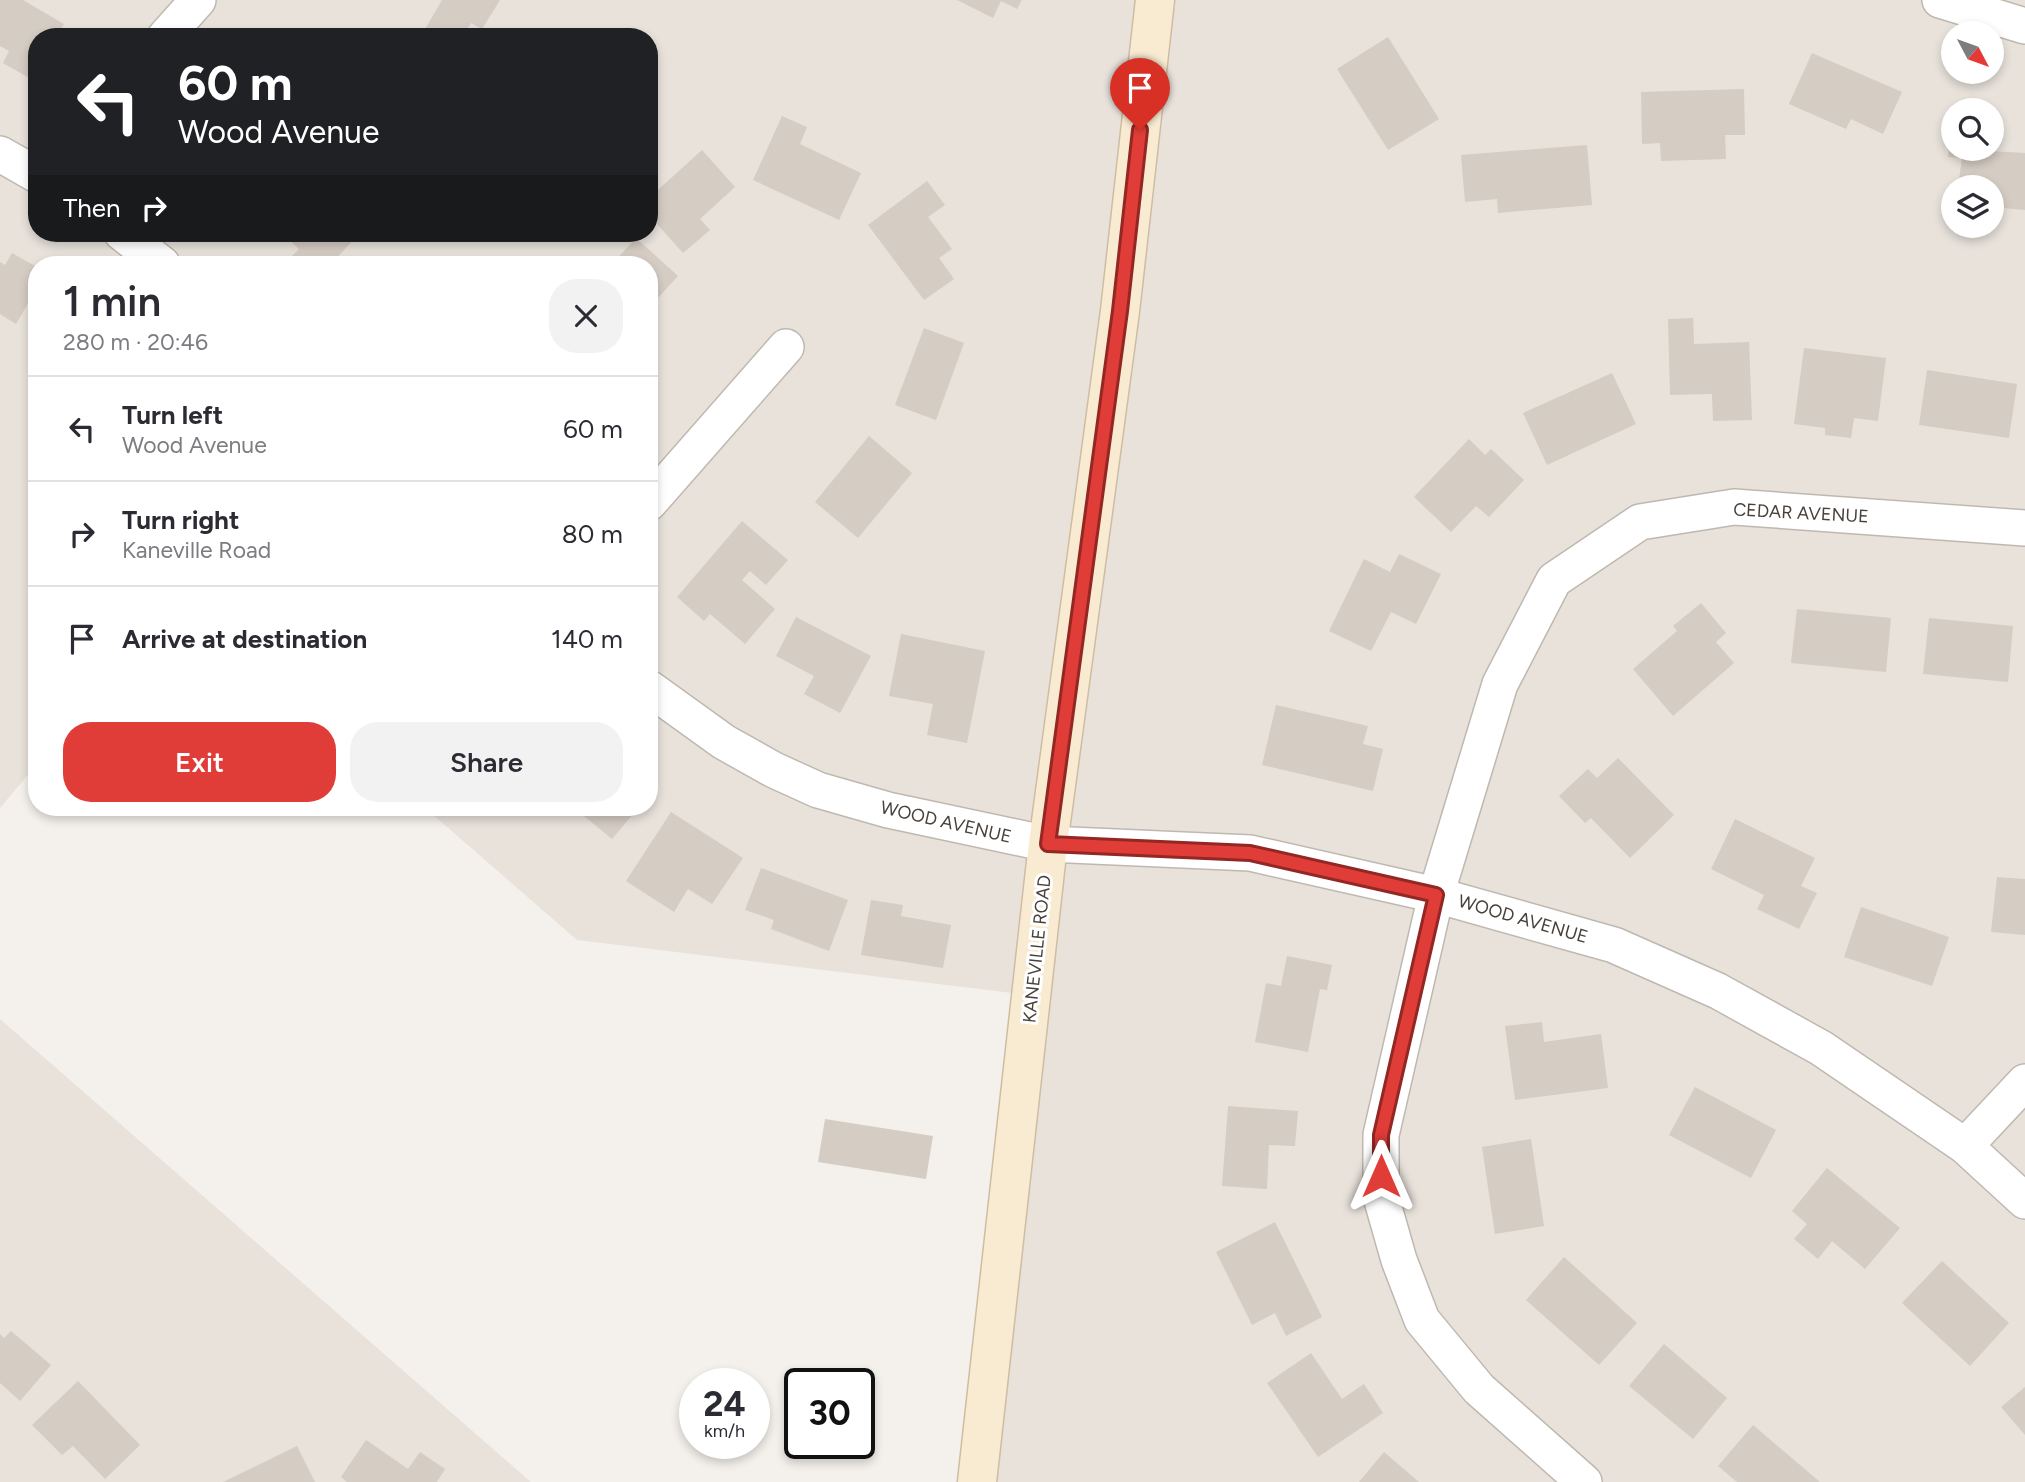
<!DOCTYPE html>
<meta charset="utf-8">
<style>
body{margin:0;font-family:Figtree,sans-serif;background:#f2f2f3;color:#2b2b33;height:100vh;display:flex;flex-direction:column;font-size:26px;white-space:nowrap}
*{box-sizing:border-box;margin:0}
p{font-size:23px;color:#7c7c81}
.icon{flex:none;width:38px;height:38px;fill:none;stroke:currentColor;stroke-width:2;stroke-linecap:round;stroke-linejoin:round}
.map{position:relative;flex:1;overflow:hidden}
.details{position:absolute;left:28px;top:256px;width:630px;height:560px;display:flex;flex-direction:column;background:#fff;border-radius:28px;box-shadow:0 4px 10px #0003}
.details>*{flex:none}
.hud{position:absolute;left:28px;top:28px;width:630px;height:214px;border-radius:28px;box-shadow:0 4px 10px #0003;background:#202124;color:#fff;overflow:hidden}
.needle{width:46px;rotate:131deg}
.buttons{position:absolute;left:1941px;top:21px;display:grid;gap:14px}
.buttons a{display:grid;place-items:center;width:63px;height:63px;border-radius:50%;background:#fff;box-shadow:0 4px 10px #0003;font-size:35px}
.speed{position:absolute;left:679px;top:1368px;display:flex;gap:14px;font-size:35px;font-weight:700;text-align:center}
.speed>*{display:grid;place-content:center;width:91px;height:91px;border-radius:50%;background:#fff;box-shadow:0 4px 10px #0003;line-height:1}
.speed small{font-size:18px;font-weight:400}
.speed .limit{border:4px solid #111;border-radius:10px;background:#fff;color:#111}
.pin{position:absolute;display:grid;place-items:center;width:60px;height:60px;color:#fff;margin:-72px -30px;border-radius:50% 50% 50% 0;rotate:-45deg;box-shadow:0 0 7px #0007}
.pin .icon{rotate:45deg}
.me{position:absolute;width:77px;margin:-38px;rotate:0deg;stroke-linejoin:round;filter:drop-shadow(0 0 5px #0008)}
.turn{display:flex;align-items:center;gap:24px;height:147px;padding:0 35px;font-size:32px}
.turn .icon{width:91px;height:91px;stroke-width:2.5}
.turn b{display:block;font-size:49px;line-height:60px}
.then{display:flex;align-items:center;height:66px;padding:0 35px;background:#0003;gap:14px;font-size:26px}
.round{display:grid;place-items:center;flex:none;width:74px;height:74px;border-radius:28px;background:#f2f2f3}
.overview{display:flex;align-items:center;justify-content:space-between;height:119px;padding:0 35px}
h1{font-size:42px;font-weight:600;line-height:52px}
.action{display:flex;gap:14px;margin-top:auto;padding:14px 35px}
.action a{flex:1;height:80px;border-radius:28px;background:#e03c38;color:#fff;font-size:28px;font-weight:600;line-height:80px;text-align:center}
.action a+a{background:#f2f2f3;color:#2b2b33}
ul{padding:0;list-style:none}
li{display:flex;align-items:center;gap:21px;height:105px;padding:0 35px;border-top:2px solid #e1e1e2}
li div{flex:1}
li b{display:block;font-size:26px}
li em{font-style:normal}
.map>svg:first-child{display:block}
.residential{fill:#e8e2db;fill-rule:evenodd}
.building{fill:#d5ccc3}
.lines{fill:none;stroke-linecap:round;stroke-linejoin:round}
.street-casing{stroke:#bfb8b0;stroke-width:38}
.secondary-casing{stroke:#cebda2;stroke-width:41}
.street{stroke:#fff;stroke-width:35}
.secondary{stroke:#f9ebd2;stroke-width:38}
.route-casing{stroke:#922724;stroke-width:18}
.route{stroke:#e03c38;stroke-width:12}
.labels{text-anchor:middle;dominant-baseline:central;stroke-width:6;stroke-linejoin:round;paint-order:stroke}
.street-label{font-size:18px;fill:#48413b;stroke:#fff}
</style>
<div class="map">
<svg width="2025" height="1482" viewBox="0 0 2025 1482">
<rect width="100%" height="100%" fill="#f4f1ec"/>
<!-- residential -->
<g class="residential">
<path d="M0,0h1139l-118,994 -444,-54 -153,-133h225v-543h-612v500l-37,44zM37,37h612v196h-612z"/>
<path d="M1168,0h857v1482h-1035zM1953,33h39v39h-39zM1953,110h39v39h-39zM1953,187h39v39h-39z"/>
<polygon points="0,1019 531,1482 0,1482"/>
</g>
<!-- building -->
<g class="building">
<polygon points="0,0 23,0 64,24 56,37 37,37 37,70 31,79 3,63 9,51 0,46"/>
<polygon points="442,0 500,0 482,29 471,23 463,37 434,37 424,31"/>
<polygon points="957,0 1022,0 1017,9 1001,1 993,18"/>
<polygon points="1388,37 1439,119 1388,150 1337,69"/>
<polygon points="1812,53 1902,92 1883,134 1851,119 1846,129 1789,104"/>
<polygon points="1744,89 1745,135 1725,135 1726,159 1661,161 1660,143 1642,144 1641,92"/>
<polygon points="782,116 807,127 800,144 861,173 839,220 753,180"/>
<polygon points="1951,126 1953,149 2025,153 2025,210 1992,207 1992,187 1958,187 1962,158 1948,157"/>
<polygon points="1587,145 1592,205 1498,213 1497,199 1465,202 1461,155"/>
<polygon points="702,150 735,187 700,219 710,230 683,253 649,215 649,198"/>
<polygon points="927,181 945,205 928,217 952,249 939,258 954,279 924,300 868,225"/>
<polygon points="282,233 357,233 359,234 331,264 295,264 289,259 299,249"/>
<polygon points="636,238 678,276 654,302 649,298 649,264 612,264"/>
<polygon points="12,253 37,267 37,288 16,324 0,314 0,262 5,265"/>
<polygon points="1693,318 1694,344 1749,342 1752,420 1713,421 1712,394 1670,395 1668,319"/>
<polygon points="924,328 964,343 936,420 895,405"/>
<polygon points="1804,348 1886,358 1878,421 1854,418 1851,438 1825,435 1825,428 1794,424"/>
<polygon points="1927,370 2017,384 2009,438 1919,425"/>
<polygon points="1612,373 1636,424 1547,465 1523,413"/>
<polygon points="869,436 912,473 858,538 815,502"/>
<polygon points="1469,439 1485,455 1491,449 1524,480 1489,517 1476,506 1451,532 1414,497"/>
<polygon points="742,521 788,560 766,585 750,571 742,580 775,609 745,644 710,614 704,621 677,597"/>
<polygon points="1399,554 1441,574 1416,624 1391,612 1371,651 1329,631 1364,559 1390,572"/>
<polygon points="1701,603 1726,633 1716,642 1734,663 1673,716 1633,669 1677,631 1673,626"/>
<polygon points="1797,609 1891,618 1886,672 1791,663"/>
<polygon points="796,617 871,656 840,713 804,694 814,676 776,656"/>
<polygon points="1929,618 2013,626 2008,682 1923,674"/>
<polygon points="901,634 985,651 967,743 927,735 933,704 889,696"/>
<polygon points="1276,705 1368,726 1363,744 1383,749 1373,791 1262,765"/>
<polygon points="1618,758 1674,815 1630,858 1591,818 1585,823 1559,796 1588,769 1597,778"/>
<polygon points="573,807 639,807 612,839"/>
<polygon points="671,812 743,858 712,904 688,889 674,912 626,881"/>
<polygon points="1735,819 1815,858 1801,886 1817,893 1799,929 1757,909 1764,895 1711,869"/>
<polygon points="761,868 848,900 829,951 771,929 774,920 745,910"/>
<polygon points="1997,877 2025,879 2025,935 1991,932"/>
<polygon points="871,900 903,905 901,916 951,925 943,968 861,955"/>
<polygon points="1861,907 1949,937 1932,986 1844,957"/>
<polygon points="1287,956 1332,965 1327,990 1320,989 1308,1052 1255,1042 1266,983 1281,986"/>
<polygon points="1542,1022 1544,1042 1601,1034 1608,1088 1515,1100 1505,1026"/>
<polygon points="1695,1087 1776,1130 1751,1178 1669,1135"/>
<polygon points="1228,1106 1298,1111 1295,1146 1269,1145 1267,1189 1222,1186"/>
<polygon points="825,1119 933,1136 926,1179 818,1162"/>
<polygon points="1531,1139 1544,1226 1495,1234 1482,1147"/>
<polygon points="1827,1168 1900,1228 1865,1269 1832,1241 1818,1259 1794,1239 1807,1224 1792,1211"/>
<polygon points="1275,1222 1322,1317 1286,1336 1275,1313 1252,1325 1216,1252"/>
<polygon points="1564,1257 1637,1323 1599,1365 1526,1300"/>
<polygon points="1942,1261 2009,1323 1970,1366 1902,1303"/>
<polygon points="11,1331 51,1365 20,1401 0,1383 0,1334 4,1338"/>
<polygon points="1664,1344 1727,1398 1693,1439 1629,1386"/>
<polygon points="1311,1353 1342,1399 1364,1384 1383,1413 1318,1457 1267,1383"/>
<polygon points="78,1381 140,1445 105,1479 73,1446 62,1455 32,1425"/>
<polygon points="2025,1387 2025,1435 2001,1407"/>
<polygon points="1753,1425 1820,1482 1737,1482 1718,1466"/>
<polygon points="366,1440 408,1469 420,1452 445,1469 437,1482 347,1482 341,1477"/>
<polygon points="730,1444 754,1444 749,1450 742,1452"/>
<polygon points="297,1446 315,1482 223,1482"/>
<polygon points="1384,1452 1419,1482 1359,1482"/>
</g>
<g class="lines">
<defs>
<g id="street">
<polyline points="1940,0 2025,26"/>
<polyline points="165,37 198,0"/>
<polyline points="0,154 37,175"/>
<polyline points="122,233 162,264"/>
<polyline points="649,503 786,347"/>
<polyline points="649,688 724,742 774,770 818,790 888,810 1048,844 1250,853 1436,895 1614,945 1718,991 1821,1048 1965,1146 2025,1201"/>
<polyline points="1965,1146 2025,1082"/>
<polyline points="1584,1482 1479,1389 1422,1320 1399,1260 1381,1197 1381,1135 1436,895 1500,684 1554,580 1640,522 1734,507 2025,528"/>
</g>
<polyline id="secondary" points="977,1482 1048,844 1120,311 1155,0"/>
</defs>
<!-- street casing -->
<use href="#street" class="street-casing"/>
<!-- secondary casing -->
<use href="#secondary" class="secondary-casing"/>
<!-- street -->
<use href="#street" class="street"/>
<!-- secondary -->
<use href="#secondary" class="secondary"/>
</g>
<g class="lines">
<defs>
<polyline id="route" points="1140,130 1120,311 1048,844 1250,853 1436,895 1381,1135 1381,1176"/>
</defs>
<!-- route casing -->
<use href="#route" class="route-casing"/>
<!-- route -->
<use href="#route" class="route"/>
</g>
<g class="labels">
<!-- street labels -->
<g class="street-label">
<text transform="translate(1801 513) rotate(3)">CEDAR AVENUE</text>
<text transform="translate(946 822) rotate(13)">WOOD AVENUE</text>
<text transform="translate(1523 919) rotate(16)">WOOD AVENUE</text>
<text transform="translate(1037 949) rotate(-84)">KANEVILLE ROAD</text>
</g>
</g>
</svg>
<div class="buttons">
<a><svg class="needle" viewBox="-14 -14 28 28"><path d="M0-13l5 13h-10z" fill="#e53935"/><path d="M0 13l5-13h-10z" fill="#7c7c81"/></svg></a>
<a><svg class="icon" aria-label="search" viewBox="0 0 24 24"><circle cx="10" cy="10" r="6"/><path d="M15 15l6 6"/></svg></a>
<a><svg class="icon" aria-label="layers" viewBox="0 0 24 24"><path d="M12 4l9 5-9 5-9-5zM3 14l9 5 9-5"/></svg></a>
</div>
<div class="speed"><div>24<small>km/h</small></div><div class="limit">30</div></div>
<div class="pin" style="left:1140px;top:130px;background:#d93025"><svg class="icon" aria-label="arrive" viewBox="0 0 24 24"><path d="M6 21V4h12l-3 4 3 4H6"/></svg></div>
<svg class="me" style="left:1381px;top:1176px" viewBox="-20 -20 40 40"><path d="M0-17L14 15 0 8-14 15z" fill="#e03c38" stroke="#fff" stroke-width="4"/></svg>
<div class="hud">
<div class="turn"><svg class="icon" aria-label="left" viewBox="0 0 24 24"><path d="M17 20v-9H6M10 6l-5 5 5 5"/></svg><div><b>60 m</b>Wood Avenue</div></div>
<div class="then">Then<svg class="icon" aria-label="right" viewBox="0 0 24 24"><path d="M7 20v-9h11M14 6l5 5-5 5"/></svg></div>
</div>
<section class="details">
<div class="overview"><div><h1>1 min</h1><p>280 m · 20:46</p></div><a class="round"><svg class="icon" aria-label="close" viewBox="0 0 24 24"><path d="M6 6l12 12M18 6L6 18"/></svg></a></div>
<ul>
<li><svg class="icon" aria-label="left" viewBox="0 0 24 24"><path d="M17 20v-9H6M10 6l-5 5 5 5"/></svg><div><b>Turn left</b><p>Wood Avenue</p></div><em>60 m</em></li>
<li><svg class="icon" aria-label="right" viewBox="0 0 24 24"><path d="M7 20v-9h11M14 6l5 5-5 5"/></svg><div><b>Turn right</b><p>Kaneville Road</p></div><em>80 m</em></li>
<li><svg class="icon" aria-label="arrive" viewBox="0 0 24 24"><path d="M6 21V4h12l-3 4 3 4H6"/></svg><div><b>Arrive at destination</b></div><em>140 m</em></li>
</ul>
<div class="action"><a>Exit</a><a>Share</a></div>
</section>
</div>
